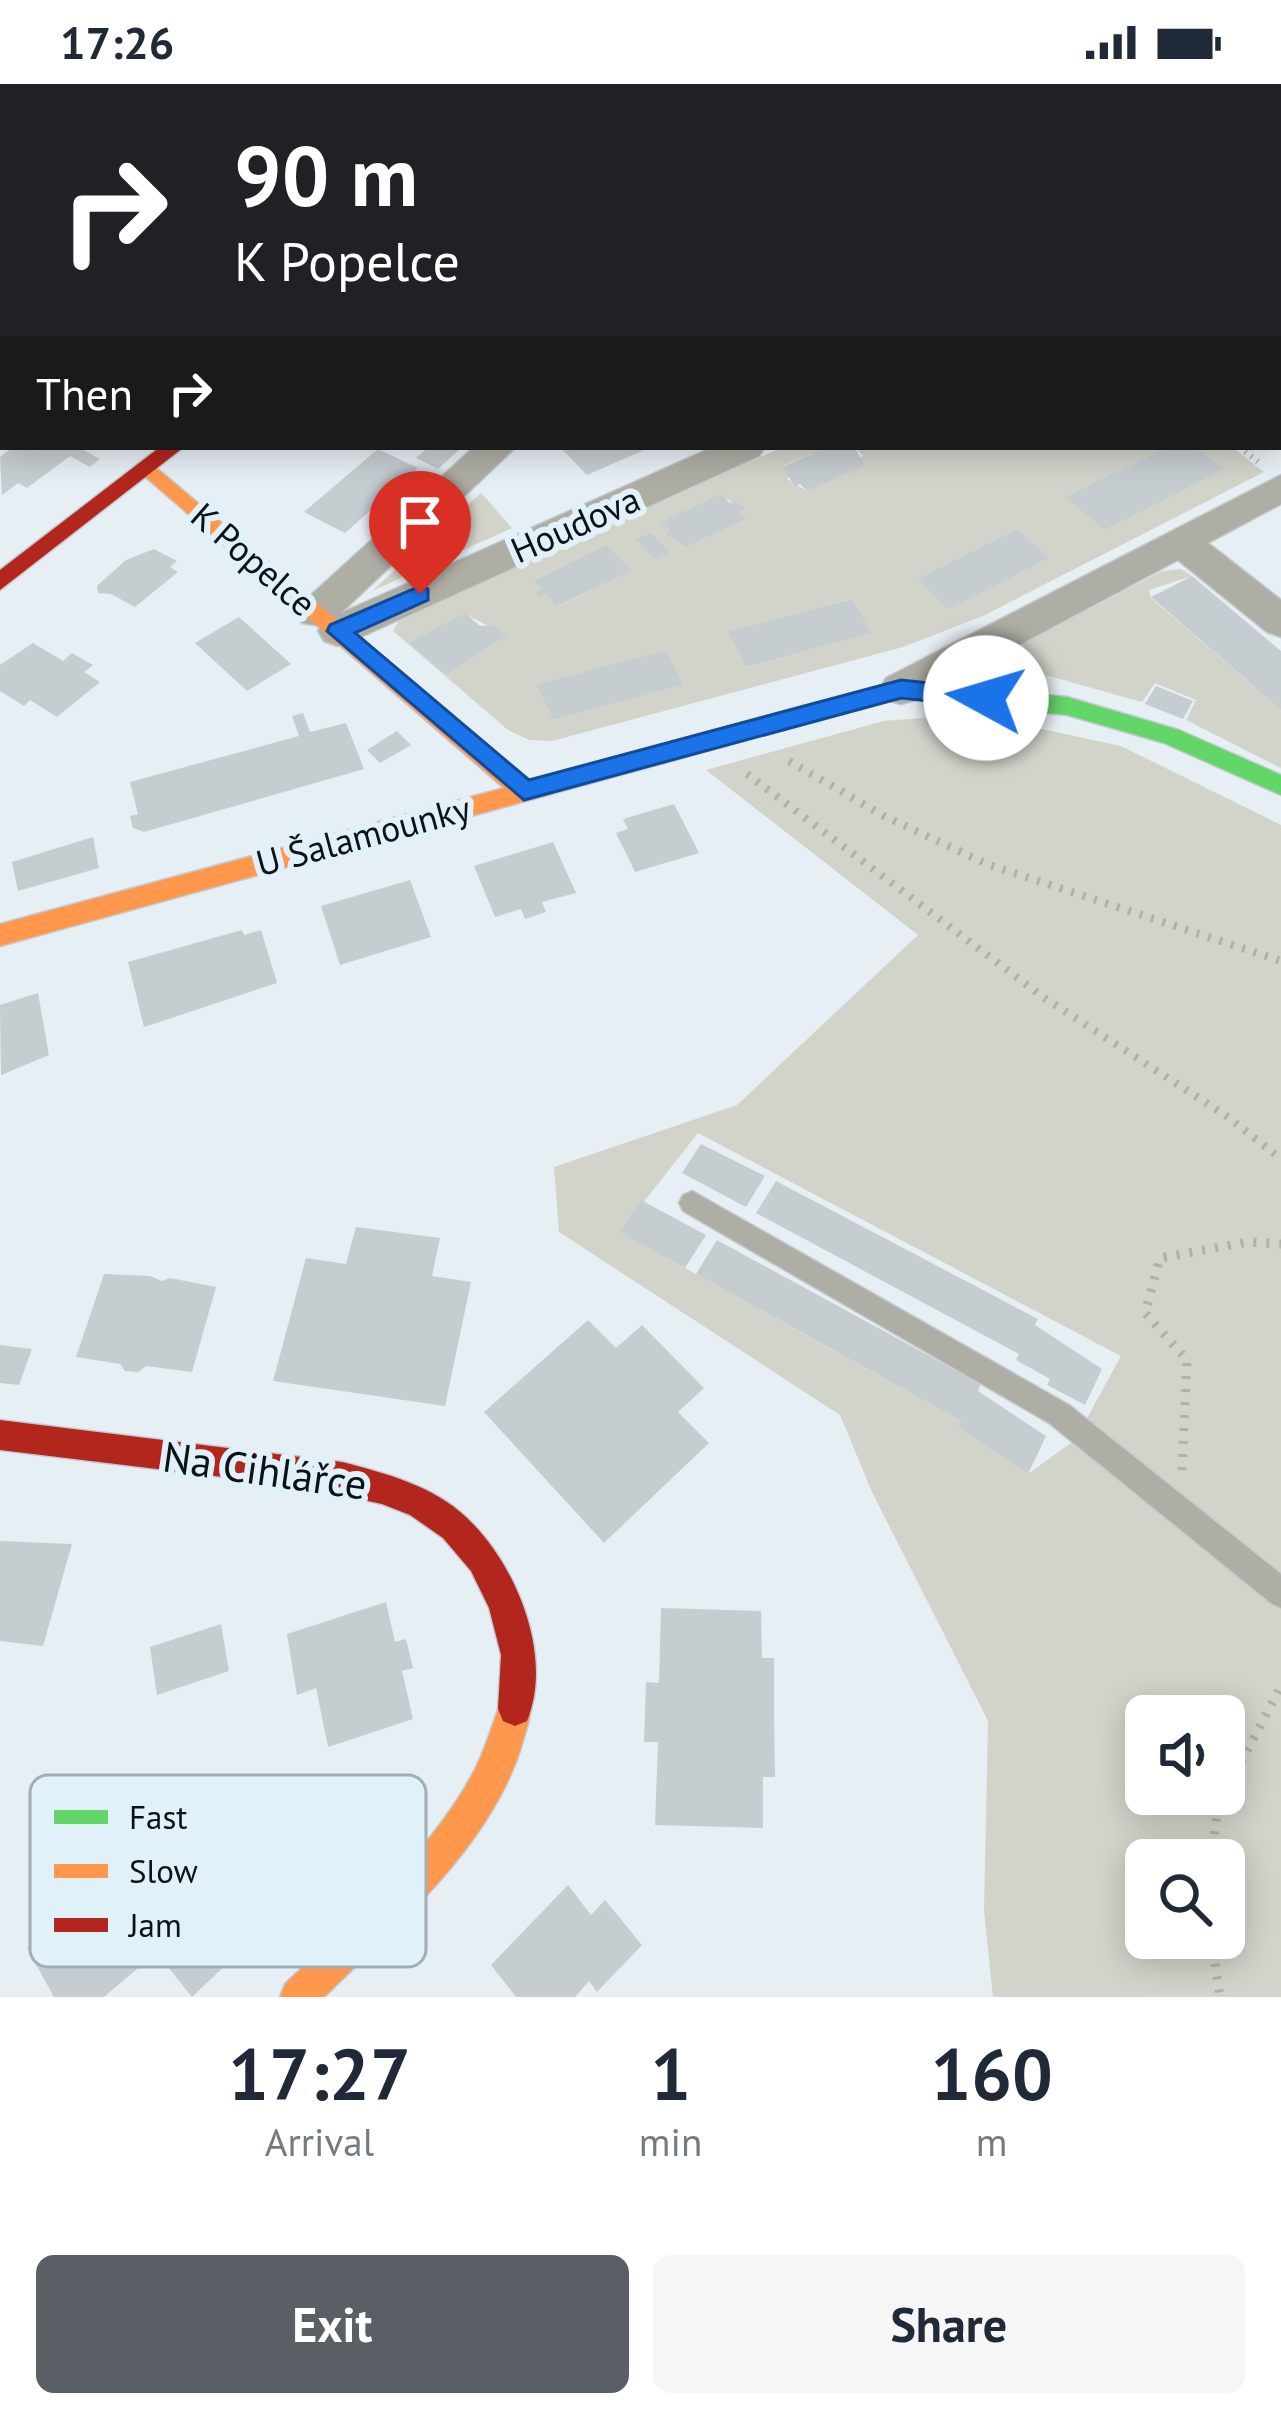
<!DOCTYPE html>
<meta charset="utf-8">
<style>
body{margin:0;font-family:"PT Sans",sans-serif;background:#f6f6f7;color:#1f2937;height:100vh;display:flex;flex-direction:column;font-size:45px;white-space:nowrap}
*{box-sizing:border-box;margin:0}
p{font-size:39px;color:#747a83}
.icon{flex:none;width:66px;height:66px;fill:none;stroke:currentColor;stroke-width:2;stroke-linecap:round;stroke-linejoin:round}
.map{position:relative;height:1913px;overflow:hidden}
.drawer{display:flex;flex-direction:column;background:#fff;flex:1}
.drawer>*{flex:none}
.banner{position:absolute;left:0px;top:0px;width:1281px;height:366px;box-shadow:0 6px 30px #0003;background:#202124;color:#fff;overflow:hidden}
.controls{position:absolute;left:1125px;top:1611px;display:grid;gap:24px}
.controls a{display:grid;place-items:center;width:120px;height:120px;border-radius:18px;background:#fff;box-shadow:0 6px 30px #0003;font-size:60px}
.pin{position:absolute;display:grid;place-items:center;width:102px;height:102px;color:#fff;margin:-123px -51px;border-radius:50% 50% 50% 0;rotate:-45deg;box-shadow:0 0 12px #0007}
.pin .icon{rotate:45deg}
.me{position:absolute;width:132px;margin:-66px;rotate:276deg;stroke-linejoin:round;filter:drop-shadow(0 0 9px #0008)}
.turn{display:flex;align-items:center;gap:42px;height:252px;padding:0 36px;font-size:54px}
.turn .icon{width:156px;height:156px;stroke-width:2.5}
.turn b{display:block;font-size:84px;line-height:102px}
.then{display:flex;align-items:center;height:114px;padding:0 36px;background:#0003;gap:24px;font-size:45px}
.eta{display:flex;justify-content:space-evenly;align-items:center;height:204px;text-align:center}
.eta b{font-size:72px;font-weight:700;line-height:84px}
.button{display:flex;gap:24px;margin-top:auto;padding:24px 36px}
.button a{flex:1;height:138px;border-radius:18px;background:#595f64;color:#fff;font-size:48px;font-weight:700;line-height:138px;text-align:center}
.button a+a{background:#f6f6f7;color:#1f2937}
.status{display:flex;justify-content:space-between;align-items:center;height:84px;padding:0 60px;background:#fff;direction:ltr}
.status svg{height:33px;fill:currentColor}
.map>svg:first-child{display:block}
.green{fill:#d2d4ca;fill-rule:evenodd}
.building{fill:#c6cdd1}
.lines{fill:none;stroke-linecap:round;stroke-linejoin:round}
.lane-casing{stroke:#c4cbd0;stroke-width:3}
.street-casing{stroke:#c4cbd0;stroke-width:3}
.fast-casing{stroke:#c4cbd0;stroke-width:3}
.slow-casing{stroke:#c4cbd0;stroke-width:3}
.jam-casing{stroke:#c4cbd0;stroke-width:3}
.path-far2{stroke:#aeb1ad;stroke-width:6;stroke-dasharray:1.5 6;stroke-linecap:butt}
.path-far1{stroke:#aeb1ad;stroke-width:8;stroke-dasharray:3 9;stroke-linecap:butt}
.path{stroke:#aeb1ad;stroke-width:9;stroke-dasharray:3 10;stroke-linecap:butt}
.lane{fill:#afaea4;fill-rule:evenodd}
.street{fill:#afaea4;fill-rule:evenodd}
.fast{fill:#63d668;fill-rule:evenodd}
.slow{fill:#ff974d;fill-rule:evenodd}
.jam{fill:#b3261e;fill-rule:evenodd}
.route{fill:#1a73e8;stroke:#114b97;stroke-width:3}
.labels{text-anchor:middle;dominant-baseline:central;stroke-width:12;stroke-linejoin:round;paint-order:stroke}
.street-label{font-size:36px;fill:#0d1216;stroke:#e0f1fa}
.near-street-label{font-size:42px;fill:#0d1216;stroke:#e0f1fa}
.key{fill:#e0f1fa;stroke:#a1aeb6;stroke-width:3}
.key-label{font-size:33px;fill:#0d1216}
</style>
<div class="status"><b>17:26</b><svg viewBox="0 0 49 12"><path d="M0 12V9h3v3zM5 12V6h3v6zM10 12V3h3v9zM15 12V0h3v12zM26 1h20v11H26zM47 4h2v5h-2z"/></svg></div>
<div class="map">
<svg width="1281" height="1913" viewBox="0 0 1281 1913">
<rect width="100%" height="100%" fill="#e6eff4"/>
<!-- green -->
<g class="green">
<path d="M783,363h43l-43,19 8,9 -4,4 20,12 56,-35 -8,-9h-9h322l-102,50 38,33 118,-62 -27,-21h37l32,25 -281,144 -80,31 -351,94 -23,-1 -21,-10 -115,-99 7,-12zM720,411l24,14 -5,3 6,7 -59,28 -22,-13 6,-3 -8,-9zM1017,445l31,29 -100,50 -30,-28zM607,462l23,25 -72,35 -12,-12 -6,2 -3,-4 5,-3 -7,-10zM851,515l20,34 -123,34 -19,-34zM465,530l41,21 -60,40 -36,-32zM666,566l16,35 -129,35 -15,-36z"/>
<polygon points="481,409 512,444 372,507"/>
<polygon points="1181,485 1192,492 1149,506 1151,514 1281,626 1281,684 1186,636 1196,616 1155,599 1142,618 1045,591 1000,584 996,574 1162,487"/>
<path d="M947,632l53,4 121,26 160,79v1172h-288l-9,-86 4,-190 -116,-229 -32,-77 -281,-183 -5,-65 183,-62 181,-170 -212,-165 178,-49zM698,1049l423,223 -46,84 -47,34 -70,-46 3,-7 -341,-189zM1146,1632h78v78h-78zM1146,1776h78v78h-78z"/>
</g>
<!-- building -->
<g class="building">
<polygon points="13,363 78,363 100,375 90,383 70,372 27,404 18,399 2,411 0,373"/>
<polygon points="428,363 462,363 438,385 416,374"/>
<polygon points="560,363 651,363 587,391"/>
<polygon points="826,363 854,363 865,381 807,407 800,400 795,403 783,383"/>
<polygon points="1168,363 1195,363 1224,385 1104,446 1065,413"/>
<polygon points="378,365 418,384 345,449 304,428"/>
<polygon points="721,410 730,419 736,417 745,425 739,428 746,435 686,463 664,450 670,447 661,438"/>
<polygon points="1017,445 1049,474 948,525 917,495"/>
<polygon points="651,449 670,468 655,475 636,455"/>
<polygon points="607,461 631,487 557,522 546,510 540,513 536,508 542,505 534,496"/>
<polygon points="154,465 177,477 170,483 178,488 135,523 111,510 98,509 97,502 126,476"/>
<polygon points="1192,492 1281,567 1281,626 1151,513"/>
<polygon points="852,515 872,549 747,583 728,548"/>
<polygon points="465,529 480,542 493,541 507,551 446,591 409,559"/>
<polygon points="239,533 291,580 247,607 195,559"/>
<polygon points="33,559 63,577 72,569 93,581 84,588 100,598 57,633 30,616 24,622 0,607 0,581"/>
<polygon points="666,566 683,601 553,636 537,600"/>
<polygon points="1156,602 1193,617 1183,635 1145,620"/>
<polygon points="303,629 310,648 346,639 364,685 144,748 133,744 130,732 138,730 130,698 299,652 292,632"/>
<polygon points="397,647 411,661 380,679 367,666"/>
<polygon points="674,720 699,769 635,788 616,749 628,745 623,735"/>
<polygon points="93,753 99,784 18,807 12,778"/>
<polygon points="553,758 576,809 542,818 546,828 525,835 521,825 495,833 474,782"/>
<polygon points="410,796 431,853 340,881 321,822"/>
<polygon points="242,846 244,851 261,846 277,899 144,943 128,878"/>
<polygon points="38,909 49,971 1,991 0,921"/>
<polygon points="701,1060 765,1092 746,1123 682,1089"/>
<polygon points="776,1097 1038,1235 1035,1241 1102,1285 1085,1321 1047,1301 1050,1295 1016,1276 1019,1270 756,1129"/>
<polygon points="641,1116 706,1151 685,1184 619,1148"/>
<polygon points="356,1143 440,1154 432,1192 471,1198 445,1322 273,1297 306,1174 346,1180"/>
<polygon points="717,1156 981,1300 978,1307 1046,1352 1028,1390 958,1344 961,1337 696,1190"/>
<polygon points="104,1190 150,1192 162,1197 170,1194 216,1203 192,1288 146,1282 138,1288 125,1287 120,1280 76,1273"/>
<polygon points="588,1236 616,1264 642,1241 704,1304 678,1328 709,1359 604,1459 484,1328"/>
<polygon points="0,1261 32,1265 19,1301 0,1299"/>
<polygon points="0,1457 72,1460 43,1562 0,1557"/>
<polygon points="386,1518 395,1558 406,1555 413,1584 402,1587 413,1635 328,1663 316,1604 297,1611 287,1550"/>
<polygon points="661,1524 761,1527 762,1574 774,1574 774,1633 775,1693 763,1693 763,1744 655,1741 658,1658 644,1658 646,1598 659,1599"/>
<polygon points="221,1540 229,1587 157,1611 150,1563"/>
<polygon points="136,1773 157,1807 162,1803 174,1822 191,1806 236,1871 192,1913 164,1878 151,1873 104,1913 54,1913 27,1864"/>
<polygon points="568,1801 591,1831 605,1816 642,1861 597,1908 589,1897 575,1913 516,1913 491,1881"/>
</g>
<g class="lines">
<defs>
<g id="lane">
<polygon points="1281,18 1281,29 1278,30 1278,19"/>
<polygon points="1278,74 1281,75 1281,86 1278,85"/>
<polygon points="692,1107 1069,1321 1281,1490 1281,1524 1271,1519 1049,1339 683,1127 679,1119 683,1111"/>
</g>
<g id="street">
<polygon points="58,0 88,0 89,3 59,3"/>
<polygon points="130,0 160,0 161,3 131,3"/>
<polygon points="539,0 578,0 580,3 541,3"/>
<polygon points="890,0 921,0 923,3 892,3"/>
<rect x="0" y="47" width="3" height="18"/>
<polygon points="1281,112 1281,132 1278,133 1278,113"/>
<polygon points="474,363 516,363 341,529 713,363 765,363 759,372 352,557 338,562 324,557 318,547 321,542 302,539 296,529 302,519"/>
<polygon points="1281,391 1281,420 1208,459 1281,516 1281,553 1267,548 1178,476 916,616 901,620 886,616 880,605 886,594"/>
</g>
<g id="fast">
<polygon points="575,0 594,0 573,3"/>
<polygon points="901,596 1067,613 1179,646 1281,691 1281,711 1164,659 1067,631 901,614 823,635 811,626 815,620"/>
</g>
<g id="slow">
<polygon points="148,377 529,697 823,617 835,626 823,635 0,862 0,840 504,704 141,389 137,384"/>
<path d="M515,1608l12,5c7,16 0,28 -4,44 -30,104 -125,183 -199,256h-44l5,-13c66,-64 142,-127 187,-209 14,-25 20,-52 31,-78z"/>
</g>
<g id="jam">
<polygon points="160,363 184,363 0,506 0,486"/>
<path d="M0,1336l342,42c43,11 92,24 125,56 49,46 87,138 60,203l-12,5 -12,-5 -5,-12 3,-54 -12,-47 -18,-37 -28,-33 -33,-23 -28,-11 -84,-18 -298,-36z"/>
</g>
</defs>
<!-- lane casing -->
<use href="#lane" class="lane-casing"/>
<!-- street casing -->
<use href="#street" class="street-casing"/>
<!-- fast casing -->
<use href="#fast" class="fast-casing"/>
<!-- slow casing -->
<use href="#slow" class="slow-casing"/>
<!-- jam casing -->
<use href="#jam" class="jam-casing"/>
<!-- path-far2 -->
<polyline class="path-far2" points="1239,363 1261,380"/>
<!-- path-far1 -->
<g class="path-far1">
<polyline points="789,677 884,732 987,780 1281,877"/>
<polyline points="747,690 1043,913 1228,1033 1281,1075"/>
</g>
<!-- path -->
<g class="path">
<polyline points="1182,1386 1187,1276 1145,1229 1160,1174 1248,1158 1281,1160"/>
<polyline points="1211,1776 1218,1722 1281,1602"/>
<polyline points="1211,1854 1220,1913"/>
</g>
<!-- lane -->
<use href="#lane" class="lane"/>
<!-- street -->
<use href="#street" class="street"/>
<!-- fast -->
<use href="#fast" class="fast"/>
<!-- slow -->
<use href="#slow" class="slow"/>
<!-- jam -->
<use href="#jam" class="jam"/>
</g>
<!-- route -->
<polygon class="route" points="420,502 428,505 428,516 355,549 529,696 901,596 986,605 997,614 986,623 901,614 524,716 327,547 330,541"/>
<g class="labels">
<!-- street labels -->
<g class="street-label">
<text transform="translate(575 440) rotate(-24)">Houdova</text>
<text transform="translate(254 475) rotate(41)">K Popelce</text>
<text transform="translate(363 751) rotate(-15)">U Šalamounky</text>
</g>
<!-- near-street labels -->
<g class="near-street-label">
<text transform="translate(265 1386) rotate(8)">Na Cihlářce</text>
</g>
</g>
<!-- legend -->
<rect x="30" y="1691" width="396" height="192" rx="18" class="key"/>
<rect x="54" y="1726" width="54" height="14" fill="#63d668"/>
<rect x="54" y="1780" width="54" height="14" fill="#ff974d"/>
<rect x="54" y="1834" width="54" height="14" fill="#b3261e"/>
<g class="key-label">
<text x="129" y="1745">Fast</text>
<text x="129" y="1799">Slow</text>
<text x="129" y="1853">Jam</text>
</g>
</svg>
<div class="controls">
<a><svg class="icon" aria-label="sound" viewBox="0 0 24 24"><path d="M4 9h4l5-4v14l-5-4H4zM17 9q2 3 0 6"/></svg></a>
<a><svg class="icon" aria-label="search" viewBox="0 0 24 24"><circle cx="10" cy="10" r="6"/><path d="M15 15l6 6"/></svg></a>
</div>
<div class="pin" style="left:420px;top:510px;background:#d93025"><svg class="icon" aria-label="arrive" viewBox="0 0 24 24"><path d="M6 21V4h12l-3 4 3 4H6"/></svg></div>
<svg class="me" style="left:986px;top:614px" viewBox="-20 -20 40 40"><circle r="19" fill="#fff"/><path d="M0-13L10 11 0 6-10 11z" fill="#1a73e8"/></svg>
<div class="banner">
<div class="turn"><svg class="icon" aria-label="right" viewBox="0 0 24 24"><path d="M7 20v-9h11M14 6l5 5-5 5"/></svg><div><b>90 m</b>K Popelce</div></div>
<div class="then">Then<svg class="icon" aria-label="right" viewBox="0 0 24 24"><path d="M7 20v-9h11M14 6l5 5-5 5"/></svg></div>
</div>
</div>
<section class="drawer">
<div class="eta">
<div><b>17:27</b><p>Arrival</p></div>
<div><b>1</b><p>min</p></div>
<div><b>160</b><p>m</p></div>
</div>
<div class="button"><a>Exit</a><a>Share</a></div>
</section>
